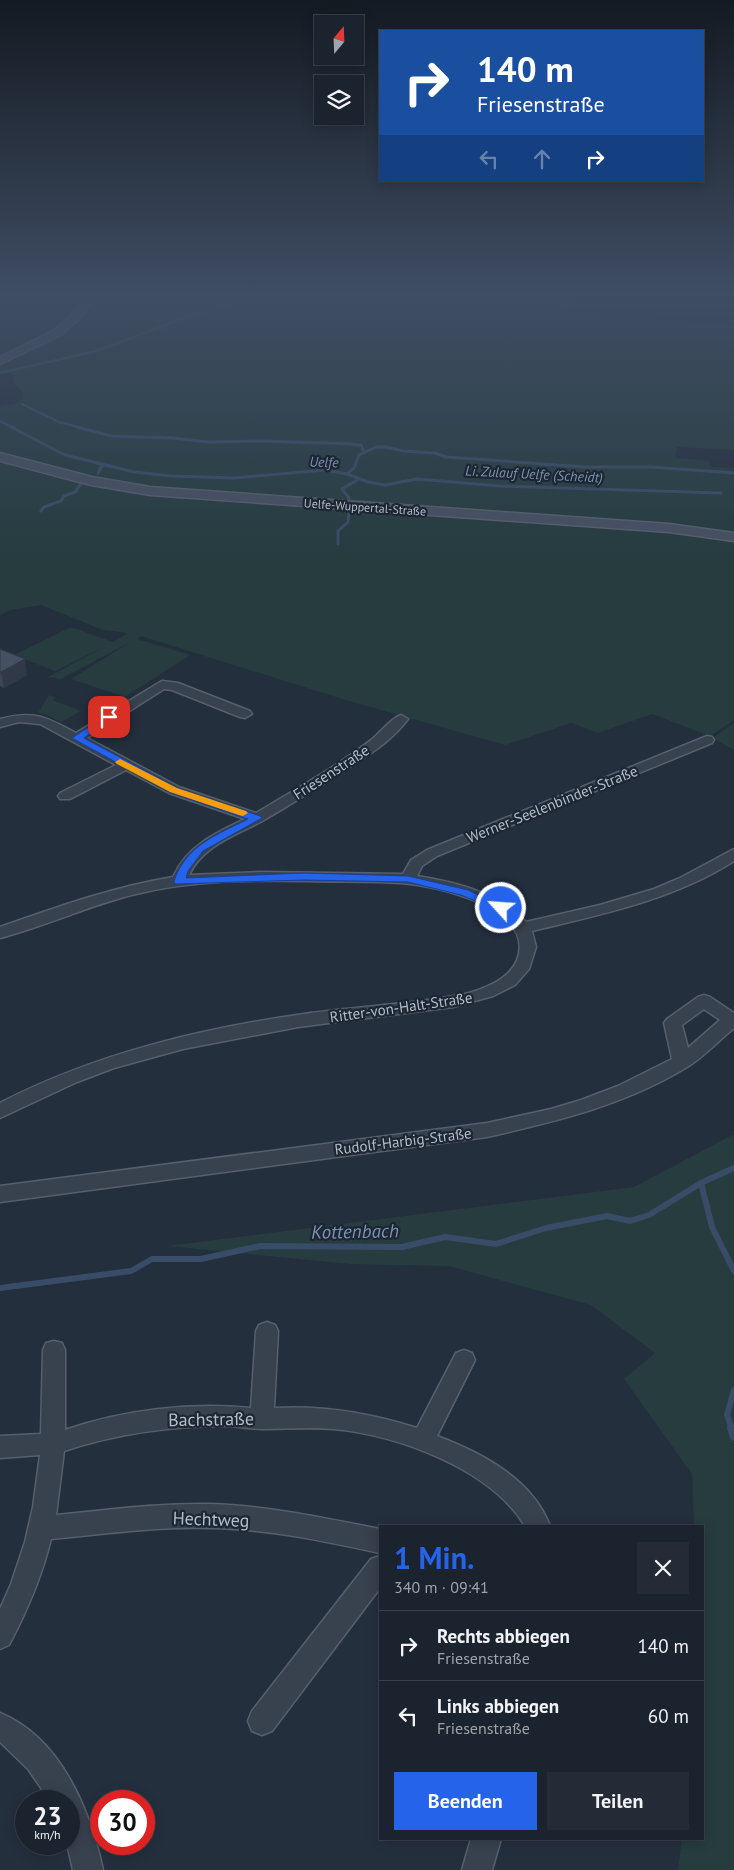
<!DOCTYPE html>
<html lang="de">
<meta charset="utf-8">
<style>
body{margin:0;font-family:"PT Sans",sans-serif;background:#242b36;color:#f1f3f6;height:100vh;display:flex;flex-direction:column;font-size:19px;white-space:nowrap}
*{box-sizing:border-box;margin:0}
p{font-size:16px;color:#a0a4aa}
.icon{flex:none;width:28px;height:28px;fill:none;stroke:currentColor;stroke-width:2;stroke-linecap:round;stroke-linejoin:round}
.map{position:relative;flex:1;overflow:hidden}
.sheet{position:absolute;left:379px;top:1525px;width:325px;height:315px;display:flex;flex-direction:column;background:#1b232e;border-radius:0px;box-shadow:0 2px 12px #0003,0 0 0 1px #39404a}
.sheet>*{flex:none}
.guide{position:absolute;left:379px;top:30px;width:325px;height:152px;border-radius:0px;box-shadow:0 2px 12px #0003,0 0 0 1px #39404a;background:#1a4fa0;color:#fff;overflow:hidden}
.needle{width:32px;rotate:19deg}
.fabs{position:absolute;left:314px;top:15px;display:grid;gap:10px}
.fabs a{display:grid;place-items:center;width:50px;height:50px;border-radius:0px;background:#1b232e;box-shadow:0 2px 12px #0003,0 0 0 1px #39404a;font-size:25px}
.speed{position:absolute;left:15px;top:1790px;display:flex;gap:10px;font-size:25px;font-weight:700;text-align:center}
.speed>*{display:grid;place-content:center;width:65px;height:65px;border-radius:50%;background:#1b232e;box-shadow:0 2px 12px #0003,0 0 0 1px #39404a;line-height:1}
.speed small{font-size:12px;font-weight:400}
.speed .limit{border:8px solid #d22;background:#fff;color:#111}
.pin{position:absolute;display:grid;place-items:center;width:42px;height:42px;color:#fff;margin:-21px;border-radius:10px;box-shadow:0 2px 8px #0006}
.me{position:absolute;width:55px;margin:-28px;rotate:296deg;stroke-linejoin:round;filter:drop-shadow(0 0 4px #0008)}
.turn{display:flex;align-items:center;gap:18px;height:105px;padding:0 15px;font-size:22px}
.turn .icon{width:65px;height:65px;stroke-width:2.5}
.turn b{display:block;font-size:35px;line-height:42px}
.lanes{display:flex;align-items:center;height:48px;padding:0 15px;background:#0003;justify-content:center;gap:25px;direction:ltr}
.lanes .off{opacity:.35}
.round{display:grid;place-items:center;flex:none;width:52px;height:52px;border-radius:0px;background:#242b36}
.summary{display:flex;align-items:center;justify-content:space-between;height:85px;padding:0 15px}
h1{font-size:30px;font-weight:700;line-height:38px;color:#2563eb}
.action{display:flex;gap:10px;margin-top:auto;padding:10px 15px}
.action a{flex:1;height:58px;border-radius:0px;background:#2563eb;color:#fff;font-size:20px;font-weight:700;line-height:58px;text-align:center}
.action a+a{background:#242b36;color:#f1f3f6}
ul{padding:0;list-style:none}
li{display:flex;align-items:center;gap:15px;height:70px;padding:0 15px;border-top:1px solid #39404a}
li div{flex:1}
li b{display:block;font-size:19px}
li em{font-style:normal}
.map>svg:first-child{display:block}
.green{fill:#263c3f}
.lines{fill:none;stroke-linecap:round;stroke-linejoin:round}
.stream-far3{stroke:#394c67;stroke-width:2.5}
.stream-far2{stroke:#394c67;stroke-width:3}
.stream-far1{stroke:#394c67;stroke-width:6}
.stream{stroke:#394c67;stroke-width:8}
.street-casing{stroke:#565f6c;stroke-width:3}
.secondary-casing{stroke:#565f6c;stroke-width:3}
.street{fill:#38414e;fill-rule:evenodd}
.secondary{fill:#465061;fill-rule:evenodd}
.wall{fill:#3b4654}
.shaded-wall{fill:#303945}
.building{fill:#455162;stroke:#303945}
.route{fill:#2563eb;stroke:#184099}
.slow{fill:#f59e0b}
.labels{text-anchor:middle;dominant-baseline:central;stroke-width:4.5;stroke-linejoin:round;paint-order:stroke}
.far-street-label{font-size:12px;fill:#b4bcc9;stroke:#1d2633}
.far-water-label{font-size:14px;font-style:italic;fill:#7c92b1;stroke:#1d2633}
.street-label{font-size:15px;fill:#b4bcc9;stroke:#1d2633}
.near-street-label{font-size:18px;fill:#b4bcc9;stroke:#1d2633}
.near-water-label{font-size:19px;font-style:italic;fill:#7c92b1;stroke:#1d2633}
</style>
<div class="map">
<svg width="734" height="1870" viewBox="0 0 734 1870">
<rect width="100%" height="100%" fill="#242f3e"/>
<!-- green -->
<g class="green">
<polygon points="0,295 88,295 65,324 53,333 0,359"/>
<polygon points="101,295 577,295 564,312 734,326 734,450 677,447 675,458 708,461 712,467 734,468 734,535 130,487 0,455 0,406 15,404 23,398 23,393 13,381 13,376 8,372 0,372 0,362 54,338 77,324"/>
<polygon points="0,459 96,483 669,531 734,539 734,720 710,736 652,714 598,733 571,723 505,745 349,701 141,636 137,639 190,655 125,697 71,679 132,641 61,679 48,677 106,646 55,671 14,655 71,627 113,642 128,633 103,630 41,605 10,610 0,615"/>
<polygon points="49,695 56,698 52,700 81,711 61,722 47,715 38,713"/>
<polygon points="734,723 734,750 713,738"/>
<polygon points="734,1134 734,1870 678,1870 682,1839 702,1839 702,1526 694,1526 692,1474 624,1379 655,1353 591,1305 449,1266 350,1264 168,1246 634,1187"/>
</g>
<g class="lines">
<!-- stream-far3 -->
<g class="stream-far3">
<polyline points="283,296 286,295"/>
<polyline points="0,373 96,351 184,318 231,303 239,297 271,296"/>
<polyline points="22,404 59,422 82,428"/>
<polyline points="0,421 14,428"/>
</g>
<!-- stream-far2 -->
<g class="stream-far2">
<polyline points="11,427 65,455 134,472 172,476 234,478 325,470 347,474 354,468 359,455 376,447 386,447 403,451 435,453 446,457 585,467 650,467 734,473"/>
<polyline points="77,427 111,436 173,438 208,442 262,441 351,444 361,445 364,452"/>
<polyline points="98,473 103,464"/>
<polyline points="347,474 368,482 385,485 417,479 500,486 721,493"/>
<polyline points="349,498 342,489 359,479"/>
<polyline points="41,511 44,507 61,501 64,496 75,492 81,484"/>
<polyline points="338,544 338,531 348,522 349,513"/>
</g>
<!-- stream-far1 -->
<g class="stream-far1">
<polyline points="734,1168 701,1183 712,1227 734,1271"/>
<polyline points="0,1288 131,1271 152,1259 201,1259 260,1246 402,1247 445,1237 496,1244 546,1228 607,1216 630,1221 649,1215 701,1183"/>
<polyline points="732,1429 727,1415 734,1390"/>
</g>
<!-- stream -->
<polyline class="stream" points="731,1428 734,1437"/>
<defs>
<g id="street">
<path d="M162,681l16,2 72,28 2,3 -7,4 -5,-1 -68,-27 -8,-1 -77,49 92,49 77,26c39,-23 80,-46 115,-73 9,-7 20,-22 30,-25l7,4c-17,24 -45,39 -69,55 -24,15 -49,31 -75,46 -27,15 -61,25 -75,55l71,-3 143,2 8,-14 16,-10 280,-114 5,1 2,3 -2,3 -275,113 -15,10 -5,10c39,6 82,17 109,46l74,-17 54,-16 26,-11 54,-29v12c-61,39 -132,53 -202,70l4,16 -7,22 -14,16 -22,11 -40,11 -155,20 -115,22 -69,19 -37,14 -77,36v-15c97,-50 203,-75 311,-90 51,-7 103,-9 154,-19 19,-5 44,-14 52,-34 20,-52 -82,-75 -117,-77 -30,-2 -60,-1 -91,-2 -57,-1 -116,-1 -173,13 -46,11 -90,32 -136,44v-11c57,-20 113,-40 173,-50 14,-31 42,-44 72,-58l-76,-26 -43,-23 -56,29h-10l-2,-3 2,-3 56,-28 -76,-41 -21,-2 -19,5v-8c34,-9 46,-2 76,14z"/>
<path d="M704,995l6,2 24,16v15c-15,12 -30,29 -47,39 -62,38 -130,54 -200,70l-487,65v-16l487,-63 64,-14 30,-9 37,-14 54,-27 -8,-36 3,-4 31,-22zM704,1009l16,11 -32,28 -6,-23z"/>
<path d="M267,1322l8,3 3,6 -4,77c50,-3 96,5 143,20l39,-75 8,-3 8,3 3,7 -38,76c45,17 95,43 113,90h-25c-34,-57 -127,-91 -191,-97 -24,-2 -47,0 -72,0 -12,0 -25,-3 -37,-3 -54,0 -110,8 -161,25l-8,64c51,-5 103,-12 155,-11 57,2 113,14 169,25v24c-56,-12 -112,-24 -169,-25 -54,-2 -107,6 -160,11 -9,37 -24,72 -42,106l-9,4v-40l11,-25 14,-42 8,-35 7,-52 -40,3v-22l41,-2 2,-84 3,-7 8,-2 8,2 3,7v80c58,-20 125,-28 186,-22l5,-77 3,-6z"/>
<polygon points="380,1556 380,1588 272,1731 262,1735 252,1731 248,1721 252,1711 371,1559"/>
<path d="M0,1713c61,25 90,97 103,157h-30l-6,-26h2v-43h-19l-22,-32 -28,-27z"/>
<polygon points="471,1839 501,1839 492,1870 462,1870"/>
</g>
<g id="secondary">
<polygon points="86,295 96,295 78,320 61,335 0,364 0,357 53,331 70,316"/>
<polygon points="0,453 92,477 150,487 669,524 734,533 734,541 669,532 150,495 91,485 0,461"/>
</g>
</defs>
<!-- street casing -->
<use href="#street" class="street-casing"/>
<!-- secondary casing -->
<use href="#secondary" class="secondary-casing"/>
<!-- street -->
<use href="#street" class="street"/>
<!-- secondary -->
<use href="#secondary" class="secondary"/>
</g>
<!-- wall -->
<polygon class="wall" points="0,649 27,675 4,688 0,686"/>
<!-- shaded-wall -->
<polygon class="shaded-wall" points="25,659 27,675 4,688 1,672"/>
<!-- building -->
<polygon class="building" points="0,649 25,659 1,672 0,672"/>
<!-- sky -->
<linearGradient id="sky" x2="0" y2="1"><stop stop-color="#141a22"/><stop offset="0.53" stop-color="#3f4d63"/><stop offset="1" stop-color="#3f4d63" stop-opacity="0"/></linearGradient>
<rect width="734" height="557" fill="url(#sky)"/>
<!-- route -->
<path class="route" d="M109,714l4,3 -1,2 -28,19 93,50 83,28 2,2 -59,33 -15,20 -2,7 118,-5 104,3 60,14 38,18 -5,3 -4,-1 -36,-15 -53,-13 -104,-2 -129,4 -1,-3c12,-36 43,-46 74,-62l-78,-27 -98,-54z"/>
<!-- slow -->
<polygon class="slow" points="120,759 177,788 246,811 248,813 243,816 239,815 170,792 117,764 115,762"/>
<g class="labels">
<!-- far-street labels -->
<g class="far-street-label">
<text transform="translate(365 507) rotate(4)">Uelfe-Wuppertal-Straße</text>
</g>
<!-- far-water labels -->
<g class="far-water-label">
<text transform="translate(324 462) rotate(2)">Uelfe</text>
<text transform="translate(534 474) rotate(3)">Li. Zulauf Uelfe (Scheidt)</text>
</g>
<!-- street labels -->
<g class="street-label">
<text transform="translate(331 772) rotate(-33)">Friesenstraße</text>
<text transform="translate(552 804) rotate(-22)">Werner-Seelenbinder-Straße</text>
<text transform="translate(401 1007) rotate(-8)">Ritter-von-Halt-Straße</text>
<text transform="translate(403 1141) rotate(-7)">Rudolf-Harbig-Straße</text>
</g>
<!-- near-street labels -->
<g class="near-street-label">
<text transform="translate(211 1419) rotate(-1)">Bachstraße</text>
<text transform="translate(211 1519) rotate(2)">Hechtweg</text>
</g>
<!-- near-water labels -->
<g class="near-water-label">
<text transform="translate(355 1231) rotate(-1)">Kottenbach</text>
</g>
</g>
</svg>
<div class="fabs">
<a><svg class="needle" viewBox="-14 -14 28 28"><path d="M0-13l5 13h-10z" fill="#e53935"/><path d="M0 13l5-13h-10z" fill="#a0a4aa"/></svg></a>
<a><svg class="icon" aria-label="layers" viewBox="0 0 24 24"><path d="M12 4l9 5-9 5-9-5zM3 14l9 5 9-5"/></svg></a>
</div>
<div class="speed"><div>23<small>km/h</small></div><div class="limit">30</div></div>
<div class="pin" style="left:109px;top:717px;background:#d93025"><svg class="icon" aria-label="arrive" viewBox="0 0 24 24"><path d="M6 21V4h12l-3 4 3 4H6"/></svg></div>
<svg class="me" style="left:501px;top:908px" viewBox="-20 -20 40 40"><circle r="17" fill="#2563eb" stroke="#fff" stroke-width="3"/><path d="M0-11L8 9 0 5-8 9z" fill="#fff"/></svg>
<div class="guide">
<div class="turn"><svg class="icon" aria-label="right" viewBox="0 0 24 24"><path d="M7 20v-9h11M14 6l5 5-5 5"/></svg><div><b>140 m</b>Friesenstraße</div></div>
<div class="lanes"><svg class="icon off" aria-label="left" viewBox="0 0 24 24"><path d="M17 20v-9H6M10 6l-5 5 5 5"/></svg><svg class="icon off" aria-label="ahead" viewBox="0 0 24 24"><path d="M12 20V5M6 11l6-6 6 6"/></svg><svg class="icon" aria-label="right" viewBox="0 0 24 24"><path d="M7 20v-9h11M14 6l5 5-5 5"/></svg></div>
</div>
<section class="sheet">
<div class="summary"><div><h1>1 Min.</h1><p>340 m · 09:41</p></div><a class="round"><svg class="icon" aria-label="close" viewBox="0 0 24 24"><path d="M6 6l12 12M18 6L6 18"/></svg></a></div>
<ul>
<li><svg class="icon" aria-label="right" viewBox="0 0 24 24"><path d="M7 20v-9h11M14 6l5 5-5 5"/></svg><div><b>Rechts abbiegen</b><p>Friesenstraße</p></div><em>140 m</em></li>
<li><svg class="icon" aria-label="left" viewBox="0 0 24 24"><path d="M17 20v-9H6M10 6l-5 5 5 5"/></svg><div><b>Links abbiegen</b><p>Friesenstraße</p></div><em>60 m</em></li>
</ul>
<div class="action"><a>Beenden</a><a>Teilen</a></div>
</section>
</div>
